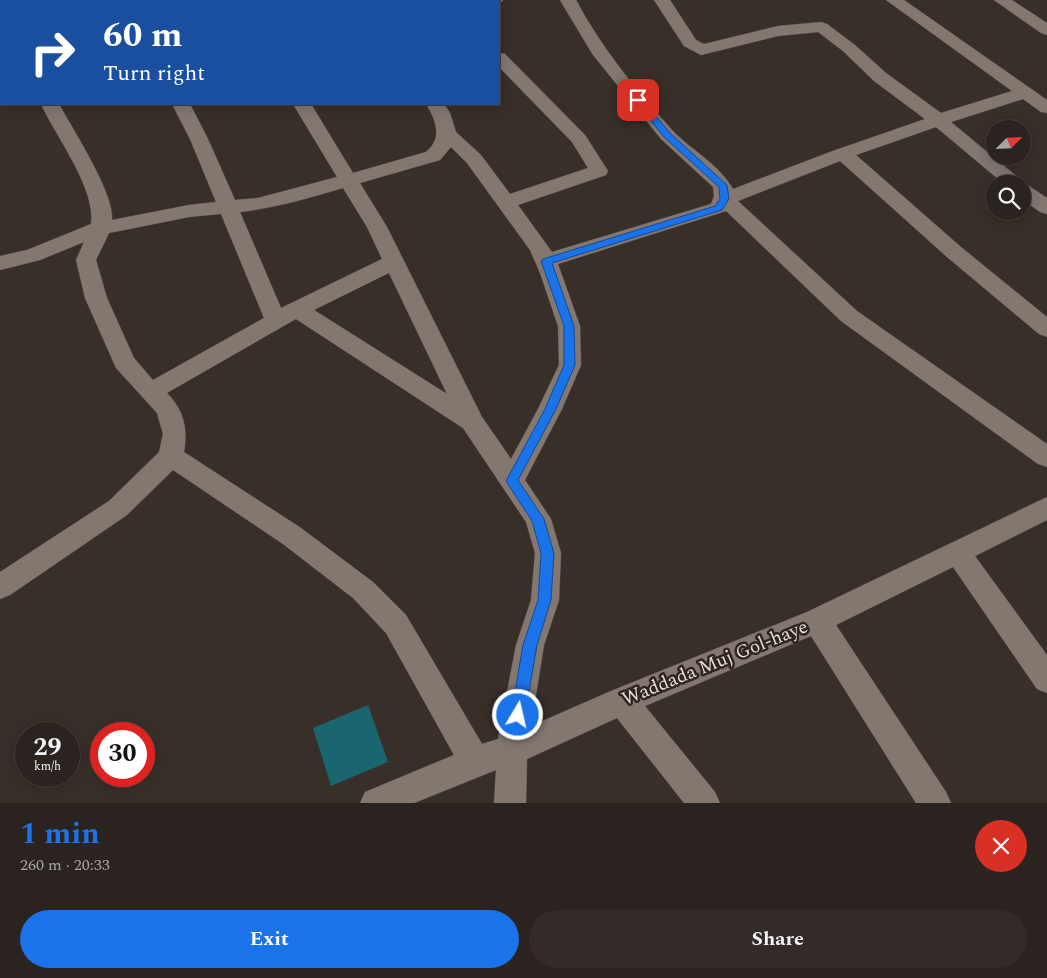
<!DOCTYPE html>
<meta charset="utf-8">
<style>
body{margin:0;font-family:Spectral,serif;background:#332b28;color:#f1f3f6;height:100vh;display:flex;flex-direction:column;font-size:19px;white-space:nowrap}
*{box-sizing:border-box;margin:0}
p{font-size:16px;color:#a6a4a4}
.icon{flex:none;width:28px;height:28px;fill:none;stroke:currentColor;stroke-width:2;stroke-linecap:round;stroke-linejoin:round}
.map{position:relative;height:803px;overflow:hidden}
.drawer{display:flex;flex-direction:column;background:#2b231f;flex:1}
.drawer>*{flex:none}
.top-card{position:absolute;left:0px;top:0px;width:500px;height:105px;box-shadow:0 2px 12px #0003,0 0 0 1px #47403d;background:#1a4fa0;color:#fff;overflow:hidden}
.needle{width:32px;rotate:66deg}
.fabs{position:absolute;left:986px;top:120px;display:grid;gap:10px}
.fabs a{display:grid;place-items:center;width:45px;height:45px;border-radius:50%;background:#2b231f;box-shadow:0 2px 12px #0003,0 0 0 1px #47403d;font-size:25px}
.speed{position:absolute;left:15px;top:722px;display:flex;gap:10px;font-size:25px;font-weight:700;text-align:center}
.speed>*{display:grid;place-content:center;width:65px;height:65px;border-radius:50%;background:#2b231f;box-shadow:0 2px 12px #0003,0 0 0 1px #47403d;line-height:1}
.speed small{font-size:12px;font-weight:400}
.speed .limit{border:8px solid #d22;background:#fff;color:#111}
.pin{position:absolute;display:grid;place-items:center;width:42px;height:42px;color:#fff;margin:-21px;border-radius:10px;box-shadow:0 2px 8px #0006}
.me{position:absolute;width:55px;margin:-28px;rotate:9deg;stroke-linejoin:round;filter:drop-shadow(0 0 4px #0008)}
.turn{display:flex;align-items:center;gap:18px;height:105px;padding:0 20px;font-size:22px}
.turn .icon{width:65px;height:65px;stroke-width:2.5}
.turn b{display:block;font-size:35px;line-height:42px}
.round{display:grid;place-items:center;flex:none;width:52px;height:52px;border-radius:26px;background:#332b28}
.summary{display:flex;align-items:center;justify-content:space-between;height:85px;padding:0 20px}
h1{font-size:30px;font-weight:700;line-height:38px;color:#1a73e8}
.button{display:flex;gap:10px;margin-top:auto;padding:10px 20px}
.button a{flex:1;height:58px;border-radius:30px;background:#1a73e8;color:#fff;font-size:20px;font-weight:700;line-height:58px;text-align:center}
.button a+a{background:#332b28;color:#f1f3f6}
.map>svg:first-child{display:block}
.building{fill:#196670}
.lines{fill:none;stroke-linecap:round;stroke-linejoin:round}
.street-casing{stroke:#574e49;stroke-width:1}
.street{fill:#837770;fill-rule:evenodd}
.route{fill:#1a73e8;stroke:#114b97}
.labels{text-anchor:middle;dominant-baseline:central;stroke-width:5;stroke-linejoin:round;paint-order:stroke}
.near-street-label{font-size:19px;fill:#e4ddd9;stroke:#2f251f}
</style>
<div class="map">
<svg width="1047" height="803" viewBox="0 0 1047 803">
<rect width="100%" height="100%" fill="#392f29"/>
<!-- building -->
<polygon class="building" points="368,705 388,762 331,786 313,728"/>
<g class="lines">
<defs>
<g id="street">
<polygon points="114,0 130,0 131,1 115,1"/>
<polygon points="235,0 251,0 252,1 236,1"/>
<polygon points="358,0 374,0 375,1 359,1"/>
<polygon points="487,0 503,0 499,4 499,1"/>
<path d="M560,0h16c25,47 60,90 96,130 19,20 47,34 61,59l97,-37 95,-33 -51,-38 -31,-30 -25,-19 -40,4 -77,19 -17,-9 -30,-46h16l26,40 8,4 74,-18 43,-4 6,2 28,21 31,28 55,40 71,-22 -126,-91h18l143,100v13l-6,-1 -18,-13 -72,23 75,62 21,14v16l-7,-2 -18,-13v-15h-18l-68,-57 -80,28 105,92 86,70v20l-8,-3 -92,-77 -107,-96 -102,40 119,110 190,133v23l-9,-3 -197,-143 -115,-110 -168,53 22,62 1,39 -19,44 -37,71 26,39 10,34 -2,47 -15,45 -13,81 80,-35 196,-79 240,-115v23l-72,36 72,99v38l-10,-4 -84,-122 -117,58 110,167 5,11h-35l-105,-167 -166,70 70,86 5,11h-36l-67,-85 -90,41 -1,44h-32l2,-33 -82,33h-54l5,-11 89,-37 -68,-122 -33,-35 -70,-54 -110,-74 -46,45 -117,80 -10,4v-27l109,-71 50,-49 4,-18 -6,-21 -41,-45 -31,-70 -9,-38 8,-18 -44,18 -40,10v-14l27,-6 64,-26c5,-36 -35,-87 -50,-120h18c13,24 56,90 53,116l77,-15 27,-3 -26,-63 -18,-35h18l18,35 27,61 23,-2 79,-21 -44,-73h18l42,69 73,-21c17,-14 10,-32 0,-48h18l6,9 6,19 25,23 29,39 78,-26 -16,-26 -73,-75v-14l6,1 80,81 23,36 -2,4 -88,30 34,47 159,-48 3,-8 -1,-9 -52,-48 -68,-84zM451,147l16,16 63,87 10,23 18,53 1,39 -21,44 -27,50 -29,-42 -95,-190 -27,-44 80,-23zM343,188l24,39 15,32 -101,49 -41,-96c35,-4 69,-14 103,-24zM221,214l43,104 -111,62 -19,-22 -27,-60 -11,-38 13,-27 80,-16zM389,273l58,121 -133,-84zM296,319l167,109 63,94 9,31 -4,47 -15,45 -18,94 -16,5 -76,-129 -33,-33 -72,-54 -117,-76c4,-23 0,-42 -17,-59z"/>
<polygon points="994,0 1012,0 1047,23 1047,35 1041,33"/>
<rect x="0" y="17" width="1" height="10"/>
<rect x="0" y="82" width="1" height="10"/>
</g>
</defs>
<!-- street casing -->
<use href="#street" class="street-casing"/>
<!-- street -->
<use href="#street" class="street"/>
</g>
<!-- route -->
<polygon class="route" points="638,97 641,98 670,133 727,185 729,199 722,210 552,263 574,326 575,365 556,409 518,480 544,519 554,553 551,600 537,645 525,715 523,720 518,722 513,720 511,715 523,645 538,600 541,553 532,521 506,481 545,409 564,365 564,326 541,261 543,259 715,206 720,199 719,187 664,137 634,100"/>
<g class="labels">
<!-- near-street labels -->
<g class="near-street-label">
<text transform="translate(715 663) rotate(-22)">Waddada Muj Gol-haye</text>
</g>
</g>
</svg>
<div class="fabs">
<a><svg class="needle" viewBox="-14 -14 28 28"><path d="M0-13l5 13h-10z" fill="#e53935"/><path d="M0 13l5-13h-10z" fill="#a6a4a4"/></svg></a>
<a><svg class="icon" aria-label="search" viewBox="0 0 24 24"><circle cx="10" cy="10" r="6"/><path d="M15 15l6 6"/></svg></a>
</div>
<div class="speed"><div>29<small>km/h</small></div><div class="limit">30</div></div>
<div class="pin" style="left:638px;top:100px;background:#d93025"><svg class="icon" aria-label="arrive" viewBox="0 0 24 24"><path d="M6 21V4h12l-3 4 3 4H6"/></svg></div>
<svg class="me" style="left:518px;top:715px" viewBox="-20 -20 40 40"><circle r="17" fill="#1a73e8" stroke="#fff" stroke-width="3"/><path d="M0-11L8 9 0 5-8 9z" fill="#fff"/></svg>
<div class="top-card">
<div class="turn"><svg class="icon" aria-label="right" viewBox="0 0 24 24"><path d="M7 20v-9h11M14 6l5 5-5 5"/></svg><div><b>60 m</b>Turn right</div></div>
</div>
</div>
<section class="drawer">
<div class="summary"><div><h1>1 min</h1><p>260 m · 20:33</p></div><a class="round" style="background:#d93025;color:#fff"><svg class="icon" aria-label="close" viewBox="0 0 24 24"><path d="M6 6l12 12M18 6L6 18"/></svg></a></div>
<div class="button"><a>Exit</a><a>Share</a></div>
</section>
